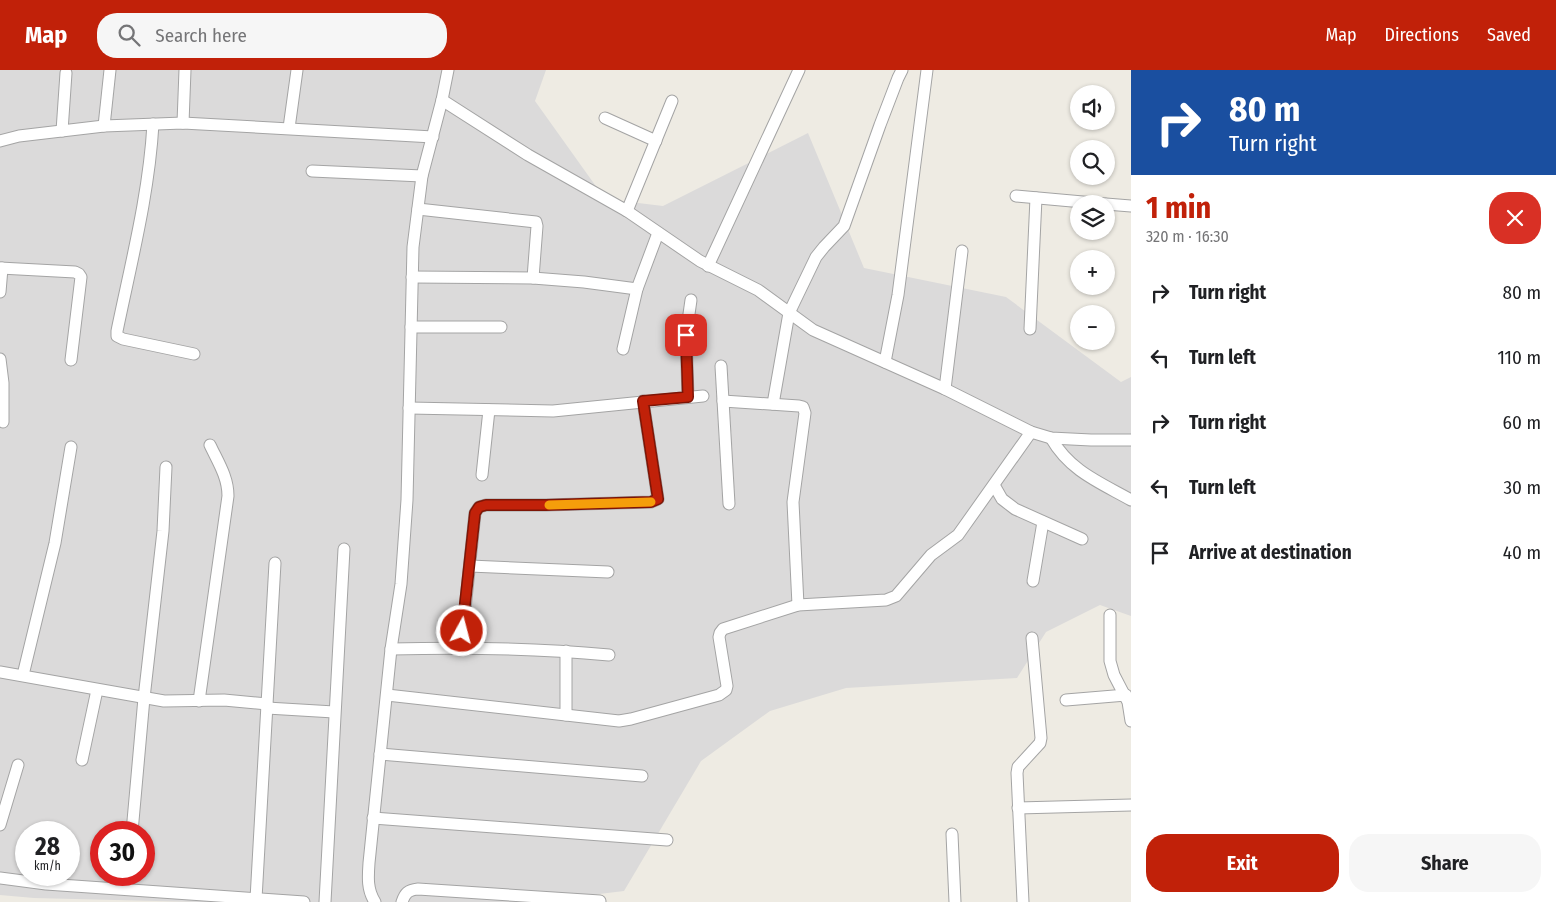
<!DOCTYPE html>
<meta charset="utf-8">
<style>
body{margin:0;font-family:"Fira Sans Condensed",sans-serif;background:#f6f6f6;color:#202124;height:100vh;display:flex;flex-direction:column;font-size:19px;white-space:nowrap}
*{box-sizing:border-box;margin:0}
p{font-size:16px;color:#757577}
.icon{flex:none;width:28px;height:28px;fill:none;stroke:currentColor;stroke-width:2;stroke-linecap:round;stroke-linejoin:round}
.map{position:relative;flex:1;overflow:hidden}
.drawer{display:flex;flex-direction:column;background:#fff;width:425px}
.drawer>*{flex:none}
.banner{background:#1a4fa0;color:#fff;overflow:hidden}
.controls{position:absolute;left:1070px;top:15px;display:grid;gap:10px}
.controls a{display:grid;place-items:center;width:45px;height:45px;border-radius:50%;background:#fff;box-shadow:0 1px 4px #0004;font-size:25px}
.speed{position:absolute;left:15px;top:751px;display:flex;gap:10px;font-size:25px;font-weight:700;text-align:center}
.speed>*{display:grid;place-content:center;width:65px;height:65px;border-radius:50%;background:#fff;box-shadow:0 1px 4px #0004;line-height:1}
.speed small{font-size:12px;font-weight:400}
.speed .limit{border:8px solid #d22;background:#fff;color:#111}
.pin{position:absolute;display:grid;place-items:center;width:42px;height:42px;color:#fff;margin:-21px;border-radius:10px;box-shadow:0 2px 8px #0006}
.me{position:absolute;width:55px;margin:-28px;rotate:7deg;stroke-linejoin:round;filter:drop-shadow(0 0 4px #0008)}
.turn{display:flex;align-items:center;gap:18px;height:105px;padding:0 15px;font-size:22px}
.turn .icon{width:65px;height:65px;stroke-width:2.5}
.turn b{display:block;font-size:35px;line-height:42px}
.round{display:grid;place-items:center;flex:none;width:52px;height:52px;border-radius:20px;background:#f6f6f6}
.headline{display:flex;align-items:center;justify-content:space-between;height:85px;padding:0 15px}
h1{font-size:30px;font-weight:700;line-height:38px;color:#c12109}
.action{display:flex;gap:10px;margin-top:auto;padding:10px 15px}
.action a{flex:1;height:58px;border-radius:20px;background:#c12109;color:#fff;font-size:20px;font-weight:700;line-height:58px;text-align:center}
.action a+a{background:#f6f6f6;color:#202124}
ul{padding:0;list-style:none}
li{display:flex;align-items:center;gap:15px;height:65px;padding:0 15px}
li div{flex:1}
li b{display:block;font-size:19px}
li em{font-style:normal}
header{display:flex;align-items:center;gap:30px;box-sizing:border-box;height:70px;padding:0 25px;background:#c12109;color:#fff}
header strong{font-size:24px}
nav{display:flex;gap:28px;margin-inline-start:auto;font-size:18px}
.search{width:350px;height:45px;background:#f6f6f6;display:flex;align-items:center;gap:12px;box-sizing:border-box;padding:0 18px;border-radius:20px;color:#757577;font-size:19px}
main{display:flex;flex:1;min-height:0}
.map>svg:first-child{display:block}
.residential{fill:#dbdada;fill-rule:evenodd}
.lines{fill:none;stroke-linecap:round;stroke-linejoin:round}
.minor-casing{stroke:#a4a4a4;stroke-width:13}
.minor{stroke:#fff;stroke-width:11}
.route-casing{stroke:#7d1506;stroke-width:12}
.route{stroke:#c12109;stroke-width:9}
.slow{stroke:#f59e0b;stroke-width:9}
</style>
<header>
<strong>Map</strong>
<div class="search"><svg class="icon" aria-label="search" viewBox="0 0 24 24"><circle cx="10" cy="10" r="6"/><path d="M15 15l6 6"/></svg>Search here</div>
<nav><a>Map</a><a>Directions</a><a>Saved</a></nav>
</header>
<main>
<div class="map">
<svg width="1131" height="832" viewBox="0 0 1131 832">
<rect width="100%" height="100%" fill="#eeebe3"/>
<!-- residential -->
<path class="residential" d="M0,0h546l-11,31 70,98 58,7 145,-73 56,135 142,29 115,85 10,-5v239l-31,-11 -54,27 -29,46 -171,10 -76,23 -69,50 -77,130 -91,11h-336l-163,-4 -34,-3zM26,762h43v43h-43zM101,762h43v43h-43z"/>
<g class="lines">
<defs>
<g id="minor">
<polyline points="442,30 528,85 627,141 700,191 758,220 813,260 945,319 1031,362 1051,368 1091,370 1131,370"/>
<polyline points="605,48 656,71"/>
<polyline points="183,53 185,0"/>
<path d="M153,54c-4,70 -22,139 -36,207v5l6,3 71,15"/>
<polyline points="104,56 110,0"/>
<polyline points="289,58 297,0"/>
<polyline points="62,61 66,3"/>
<polyline points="0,71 19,66 104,56 183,53 433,67"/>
<polyline points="312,101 422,106"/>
<polyline points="1016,126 1105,134"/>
<polyline points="1106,134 1131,136"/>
<polyline points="418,139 536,152 537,156 533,208"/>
<polyline points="627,141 672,31"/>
<polyline points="708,196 799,0"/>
<polyline points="0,198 75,202 79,204 81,207 71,290"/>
<polyline points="412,207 533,208 584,212 637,219"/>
<polyline points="0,222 2,198"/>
<polyline points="411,257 501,257"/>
<polyline points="1030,259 1036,128"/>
<polyline points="623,279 637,219 658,163"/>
<polyline points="0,289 3,313 3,352"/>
<polyline points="885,292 898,225 927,0"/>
<polyline points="721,296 729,434"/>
<polyline points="945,319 962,181"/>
<polyline points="688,327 686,265 691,230"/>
<polyline points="723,331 799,336 803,337 805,343 793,432 798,535"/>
<polyline points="773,334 789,243 816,187 824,177 844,156 880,55 898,8 902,0"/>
<polyline points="409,338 553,341 703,326"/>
<path d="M1051,368c19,33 48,44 80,62"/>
<polyline points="482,405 489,340"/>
<polyline points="994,415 1002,429 1015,439 1082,469"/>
<polyline points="470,496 608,502"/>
<polyline points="1033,511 1043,452"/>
<polyline points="1110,545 1110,591 1114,605 1128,632 1131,651"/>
<polyline points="461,577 475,443 479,437 486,435 546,435 651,432 658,429 643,331"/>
<path d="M391,579c73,-2 145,-1 218,6"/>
<polyline points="566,581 566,645"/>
<polyline points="0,602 164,631 224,630 267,634"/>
<polyline points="23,605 55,473 71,377"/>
<polyline points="387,625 619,651 631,649 719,625 726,620 727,616 719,567 720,563 723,559 798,535 886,530 896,526 931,485 958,465 1031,362"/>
<polyline points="1066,630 1126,625"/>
<path d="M199,631l29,-205c0,-19 -10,-34 -18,-51"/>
<polyline points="267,638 334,642"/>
<polyline points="380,684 642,706"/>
<polyline points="82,690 97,620"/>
<polyline points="1018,738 1131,735"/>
<polyline points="373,748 667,770"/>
<polyline points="0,755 18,695"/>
<polyline points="132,762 144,628 163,461 166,397"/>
<polyline points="952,764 955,832"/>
<polyline points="0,808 46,814 304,832"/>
<polyline points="126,819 128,805"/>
<polyline points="256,829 275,493"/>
<polyline points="325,832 344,479"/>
<path d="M375,832c-8,-12 -7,-25 -6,-39l22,-214 10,-65 6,-84 6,-253 9,-71 20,-76 6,-30"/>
<path d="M402,832c3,-9 6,-12 16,-13l182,12"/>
<polyline points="1023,832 1017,703 1018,697 1040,673 1041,668 1032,568"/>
</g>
</defs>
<!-- minor casing -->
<use href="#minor" class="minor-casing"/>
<!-- minor -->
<use href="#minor" class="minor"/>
</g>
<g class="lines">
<defs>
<polyline id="route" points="462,561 475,443 479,437 486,435 546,435 651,432 658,429 643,331 688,327 686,265"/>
</defs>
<!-- route casing -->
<use href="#route" class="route-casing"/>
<!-- route -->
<use href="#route" class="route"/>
<!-- slow -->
<polyline class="slow" points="549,435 651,432"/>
</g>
</svg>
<div class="controls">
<a><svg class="icon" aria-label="sound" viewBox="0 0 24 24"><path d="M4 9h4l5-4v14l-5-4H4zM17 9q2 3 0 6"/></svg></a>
<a><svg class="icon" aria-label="search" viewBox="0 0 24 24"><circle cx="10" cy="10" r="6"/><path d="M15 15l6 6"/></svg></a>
<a><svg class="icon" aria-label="layers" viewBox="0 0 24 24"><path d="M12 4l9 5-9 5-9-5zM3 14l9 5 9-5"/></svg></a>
<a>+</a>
<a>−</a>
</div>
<div class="speed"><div>28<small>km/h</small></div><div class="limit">30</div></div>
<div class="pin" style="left:686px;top:265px;background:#d93025"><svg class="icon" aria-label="arrive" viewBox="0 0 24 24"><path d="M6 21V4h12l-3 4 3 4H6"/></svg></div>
<svg class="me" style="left:462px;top:561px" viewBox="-20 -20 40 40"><circle r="17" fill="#c12109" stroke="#fff" stroke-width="3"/><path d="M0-11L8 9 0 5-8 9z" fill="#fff"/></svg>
</div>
<section class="drawer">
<div class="banner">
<div class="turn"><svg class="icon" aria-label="right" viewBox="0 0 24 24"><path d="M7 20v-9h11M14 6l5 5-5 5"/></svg><div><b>80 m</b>Turn right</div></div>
</div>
<div class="headline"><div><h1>1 min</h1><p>320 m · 16:30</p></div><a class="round" style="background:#d93025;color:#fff"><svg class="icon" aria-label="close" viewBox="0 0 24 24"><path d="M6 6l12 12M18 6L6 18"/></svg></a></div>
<ul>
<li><svg class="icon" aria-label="right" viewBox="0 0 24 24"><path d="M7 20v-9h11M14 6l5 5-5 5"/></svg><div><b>Turn right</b></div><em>80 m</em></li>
<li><svg class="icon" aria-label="left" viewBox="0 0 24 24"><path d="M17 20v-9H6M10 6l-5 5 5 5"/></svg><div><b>Turn left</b></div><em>110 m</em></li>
<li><svg class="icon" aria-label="right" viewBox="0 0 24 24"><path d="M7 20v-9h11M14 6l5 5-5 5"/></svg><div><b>Turn right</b></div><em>60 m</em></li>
<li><svg class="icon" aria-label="left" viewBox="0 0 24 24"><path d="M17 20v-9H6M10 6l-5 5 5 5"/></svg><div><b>Turn left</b></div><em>30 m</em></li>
<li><svg class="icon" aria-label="arrive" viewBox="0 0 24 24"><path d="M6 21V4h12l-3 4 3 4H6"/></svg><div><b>Arrive at destination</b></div><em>40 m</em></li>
</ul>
<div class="action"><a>Exit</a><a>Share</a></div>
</section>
</main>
